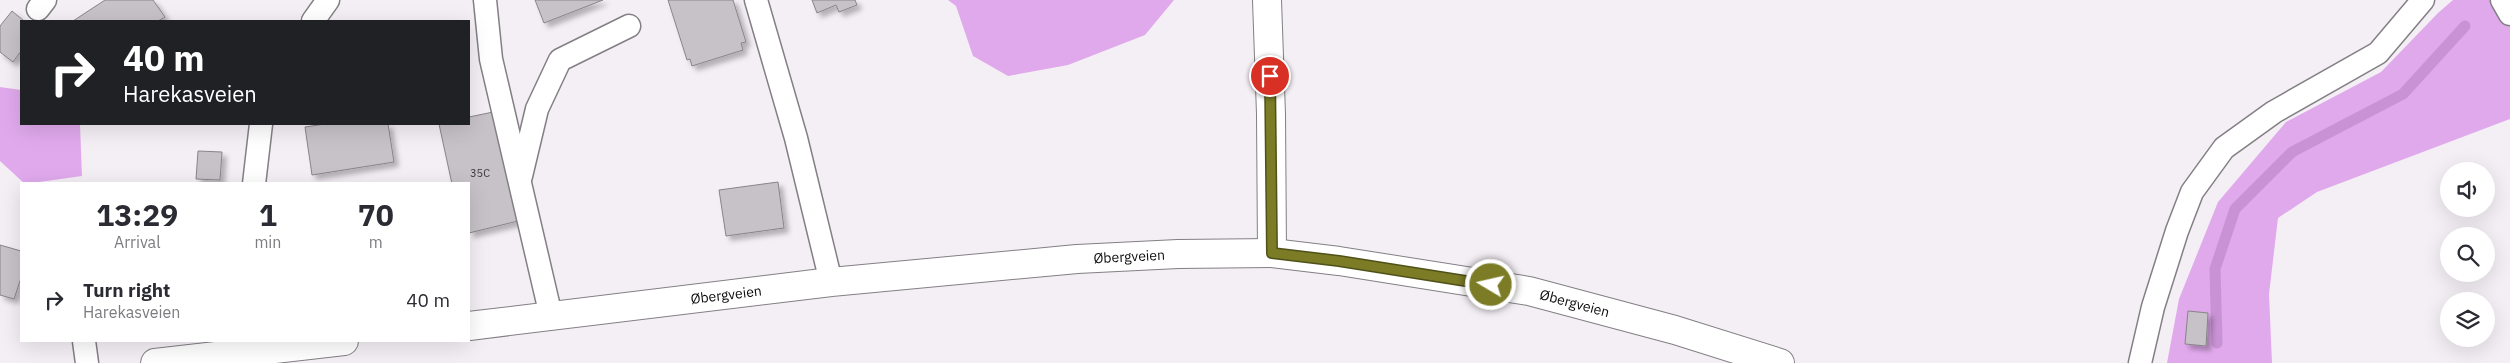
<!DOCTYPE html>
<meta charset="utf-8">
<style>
body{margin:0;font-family:"IBM Plex Sans",sans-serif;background:#f7f7f7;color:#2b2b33;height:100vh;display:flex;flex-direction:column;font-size:19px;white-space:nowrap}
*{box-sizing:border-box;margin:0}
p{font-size:16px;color:#7c7c81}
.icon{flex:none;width:28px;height:28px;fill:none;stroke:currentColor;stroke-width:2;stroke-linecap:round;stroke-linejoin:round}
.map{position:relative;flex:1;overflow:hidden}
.panel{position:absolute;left:20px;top:182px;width:450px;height:160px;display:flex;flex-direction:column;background:#fff;border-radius:0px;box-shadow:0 5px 20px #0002}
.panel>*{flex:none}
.guide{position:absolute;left:20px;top:20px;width:450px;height:105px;border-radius:0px;box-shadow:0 5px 20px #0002;background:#202124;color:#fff;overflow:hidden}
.controls{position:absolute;left:2440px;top:162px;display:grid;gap:10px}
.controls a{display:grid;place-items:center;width:55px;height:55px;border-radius:50%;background:#fff;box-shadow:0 5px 20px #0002;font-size:25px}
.pin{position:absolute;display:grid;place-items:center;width:42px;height:42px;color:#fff;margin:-21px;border:2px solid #fff;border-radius:50%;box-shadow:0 1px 5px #0007}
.me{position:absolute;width:55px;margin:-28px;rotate:279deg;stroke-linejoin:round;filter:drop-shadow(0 0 4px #0008)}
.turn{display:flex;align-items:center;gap:18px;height:105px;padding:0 20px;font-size:22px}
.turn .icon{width:65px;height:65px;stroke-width:2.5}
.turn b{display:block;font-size:35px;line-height:42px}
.eta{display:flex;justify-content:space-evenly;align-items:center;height:85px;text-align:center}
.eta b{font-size:30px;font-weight:800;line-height:35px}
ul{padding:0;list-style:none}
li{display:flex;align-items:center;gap:15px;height:65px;padding:0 20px}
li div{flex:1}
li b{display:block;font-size:19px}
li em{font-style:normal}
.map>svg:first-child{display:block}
.forest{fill:#e0a9ec}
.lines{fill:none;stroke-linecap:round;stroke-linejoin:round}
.stream{stroke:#c892d4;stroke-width:11}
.building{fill:#c6c2c7;stroke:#888488;filter:url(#shadow)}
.service-casing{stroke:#837f84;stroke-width:25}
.tertiary-casing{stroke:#837f84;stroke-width:30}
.primary-casing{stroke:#837f84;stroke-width:30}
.service{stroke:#fff;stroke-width:22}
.tertiary{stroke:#fff;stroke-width:28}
.primary{stroke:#fff;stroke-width:28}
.route-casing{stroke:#505118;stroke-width:12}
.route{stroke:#7b7c25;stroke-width:9}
.labels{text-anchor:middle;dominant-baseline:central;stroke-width:4;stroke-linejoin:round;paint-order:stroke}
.number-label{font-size:11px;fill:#3a393b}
.street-label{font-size:14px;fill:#0c0b0c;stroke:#fffeff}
</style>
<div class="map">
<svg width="2510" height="363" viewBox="0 0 2510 363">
<defs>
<filter id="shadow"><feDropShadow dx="4.5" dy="4.5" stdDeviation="2.5" flood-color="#0004"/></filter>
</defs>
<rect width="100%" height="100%" fill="#f4eff5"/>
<!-- forest -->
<g class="forest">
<polygon points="948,0 1174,0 1145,35 1068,65 1008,76 973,56 956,6"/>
<polygon points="2453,0 2510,0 2510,119 2317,192 2278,218 2269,294 2272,363 2167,363 2179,299 2218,202 2286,122 2381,72 2438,13"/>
<polygon points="0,87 21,90 21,124 80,125 82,176 25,184 0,161"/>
</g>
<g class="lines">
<!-- stream -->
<polyline class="stream" points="2217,343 2215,269 2235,209 2292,152 2403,94 2465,26"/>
</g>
<!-- building -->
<g class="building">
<polygon points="105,0 153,0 165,17 158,21 73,21"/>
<polygon points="535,0 603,0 544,23"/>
<polygon points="668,0 733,0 746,42 741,43 743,50 692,66 690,59 687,60"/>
<polygon points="812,0 855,0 857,5 839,12 836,5 817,13"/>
<polygon points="12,11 24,21 21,21 21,51 13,62 0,52 0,26"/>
<polygon points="498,111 522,220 469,233 469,184 452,184 439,124 469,124 469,117"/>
<polygon points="325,124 388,124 394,162 312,175 305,127"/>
<polygon points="198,151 222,152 220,180 196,179"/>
<polygon points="778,182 784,228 726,236 719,190"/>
<polygon points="0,245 21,251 21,278 14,299 0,295"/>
<polygon points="2188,311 2208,313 2206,346 2185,344"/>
</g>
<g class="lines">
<defs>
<g id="service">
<polyline points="485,0 491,59 551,316"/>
<polyline points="756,0 796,138 831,282"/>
<polyline points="2502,0 2510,14"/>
<polyline points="38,9 45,0"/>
<polyline points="313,21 328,0"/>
<polyline points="521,176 537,109 560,60 629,26"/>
<polyline points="254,184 261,124"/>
<polyline points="84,341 87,363"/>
<polyline points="2140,363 2153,307 2177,231 2192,192 2224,148 2274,112 2378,53 2423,0"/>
</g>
<polyline id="tertiary" points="1267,0 1271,114 1272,253"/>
<g id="primary">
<path id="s1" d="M469,326l362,-44 246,-23 101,-5 94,-1 67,8 190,30 146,39 105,33"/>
<polyline points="155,363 344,341"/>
</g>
</defs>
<!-- service casing -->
<use href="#service" class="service-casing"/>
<!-- tertiary casing -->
<use href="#tertiary" class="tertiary-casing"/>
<!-- primary casing -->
<use href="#primary" class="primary-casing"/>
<!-- service -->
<use href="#service" class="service"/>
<!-- tertiary -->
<use href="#tertiary" class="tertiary"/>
<!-- primary -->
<use href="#primary" class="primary"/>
</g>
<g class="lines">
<defs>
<polyline id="route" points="1270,76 1272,253 1339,261 1491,285"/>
</defs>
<!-- route casing -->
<use href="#route" class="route-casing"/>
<!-- route -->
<use href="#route" class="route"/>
</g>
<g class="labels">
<!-- number labels -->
<g class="number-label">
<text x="480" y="173">35C</text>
</g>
<!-- street labels -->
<g class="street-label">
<text stroke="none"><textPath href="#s1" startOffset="664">Øbergveien</textPath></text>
<text stroke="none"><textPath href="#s1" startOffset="259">Øbergveien</textPath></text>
<text stroke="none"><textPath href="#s1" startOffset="1114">Øbergveien</textPath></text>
</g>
</g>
</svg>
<div class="controls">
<a><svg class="icon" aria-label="sound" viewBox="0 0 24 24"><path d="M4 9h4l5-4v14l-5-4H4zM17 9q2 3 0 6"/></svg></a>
<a><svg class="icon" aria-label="search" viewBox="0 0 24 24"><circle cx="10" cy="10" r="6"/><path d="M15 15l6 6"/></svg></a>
<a><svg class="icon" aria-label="layers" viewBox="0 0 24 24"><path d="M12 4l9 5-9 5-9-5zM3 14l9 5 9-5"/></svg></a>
</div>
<div class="pin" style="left:1270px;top:76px;background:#d93025"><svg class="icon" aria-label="arrive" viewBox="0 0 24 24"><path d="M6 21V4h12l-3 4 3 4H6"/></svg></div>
<svg class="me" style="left:1491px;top:285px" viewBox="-20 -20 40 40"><circle r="17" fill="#7b7c25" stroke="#fff" stroke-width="3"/><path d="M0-11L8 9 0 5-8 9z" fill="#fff"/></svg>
<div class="guide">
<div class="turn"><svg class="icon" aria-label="right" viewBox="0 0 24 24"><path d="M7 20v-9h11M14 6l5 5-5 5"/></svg><div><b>40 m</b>Harekasveien</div></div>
</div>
<section class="panel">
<div class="eta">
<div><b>13:29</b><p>Arrival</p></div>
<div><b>1</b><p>min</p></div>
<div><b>70</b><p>m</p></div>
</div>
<ul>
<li><svg class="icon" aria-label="right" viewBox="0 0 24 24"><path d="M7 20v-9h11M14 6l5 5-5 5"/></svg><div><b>Turn right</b><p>Harekasveien</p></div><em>40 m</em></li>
</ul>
</section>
</div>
